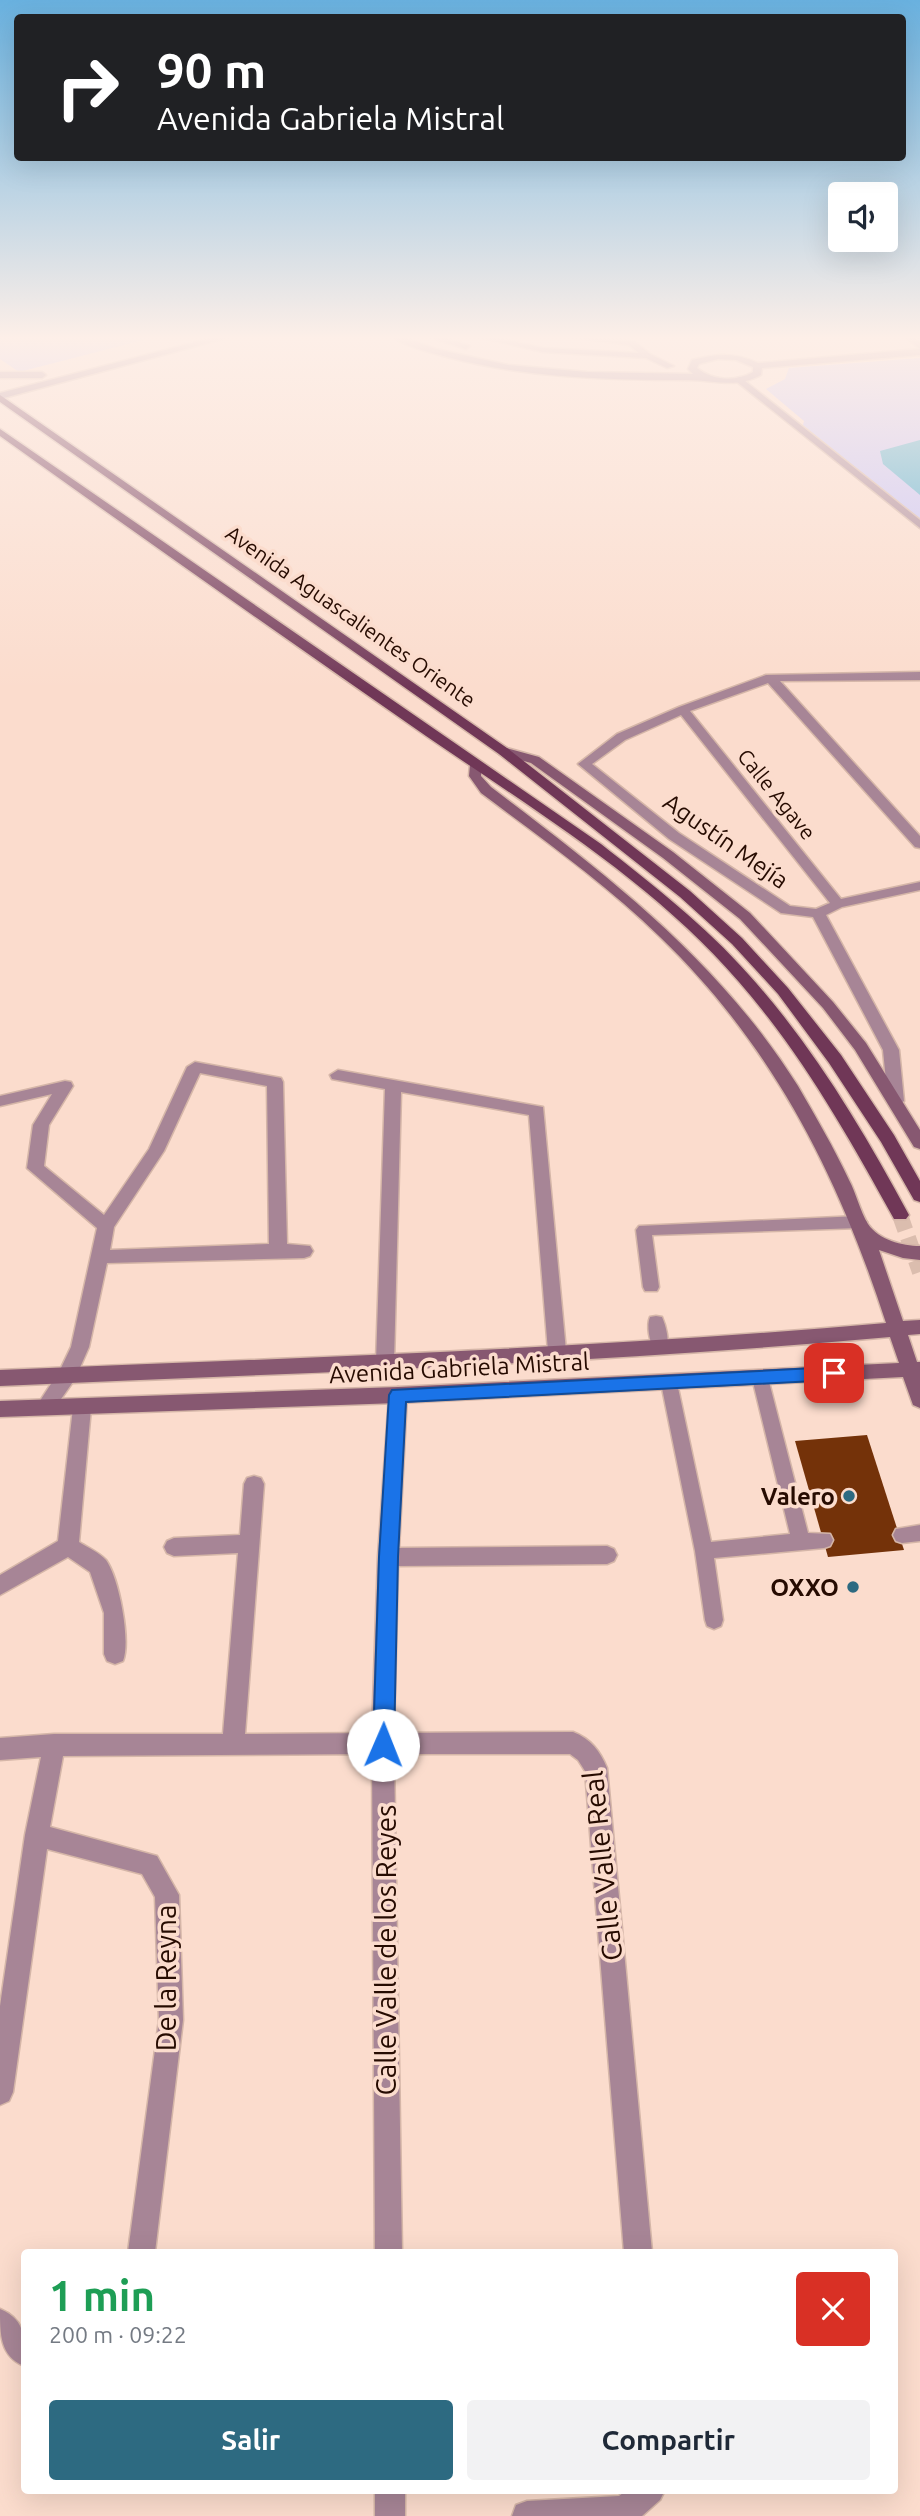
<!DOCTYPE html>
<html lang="es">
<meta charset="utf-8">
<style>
body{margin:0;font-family:Ubuntu,sans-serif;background:#f2f2f3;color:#1f2937;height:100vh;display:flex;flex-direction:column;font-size:26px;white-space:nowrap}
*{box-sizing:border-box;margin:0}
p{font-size:23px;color:#747a83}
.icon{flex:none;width:38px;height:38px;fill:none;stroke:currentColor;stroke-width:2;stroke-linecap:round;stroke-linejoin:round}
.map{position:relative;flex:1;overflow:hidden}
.details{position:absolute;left:21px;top:2249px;width:877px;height:245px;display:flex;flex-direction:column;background:#fff;border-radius:7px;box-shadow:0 7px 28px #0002}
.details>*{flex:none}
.banner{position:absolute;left:14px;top:14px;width:892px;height:147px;border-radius:7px;box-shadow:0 7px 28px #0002;background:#202124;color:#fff;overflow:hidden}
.controls{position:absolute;left:828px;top:182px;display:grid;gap:14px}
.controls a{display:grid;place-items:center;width:70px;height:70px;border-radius:7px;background:#fff;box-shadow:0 7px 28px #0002;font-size:35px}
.pin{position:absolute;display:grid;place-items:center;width:60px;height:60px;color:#fff;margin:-30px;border-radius:14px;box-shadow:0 4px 10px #0006}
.me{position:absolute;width:77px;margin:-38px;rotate:1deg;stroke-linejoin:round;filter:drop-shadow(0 0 5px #0008)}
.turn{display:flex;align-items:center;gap:24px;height:147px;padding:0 28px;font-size:32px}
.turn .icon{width:91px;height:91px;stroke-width:2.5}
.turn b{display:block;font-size:49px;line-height:60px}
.round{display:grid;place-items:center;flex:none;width:74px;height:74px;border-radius:7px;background:#f2f2f3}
.summary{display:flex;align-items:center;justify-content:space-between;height:119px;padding:0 28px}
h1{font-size:42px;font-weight:700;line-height:52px;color:#1e9e55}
.primary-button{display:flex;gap:14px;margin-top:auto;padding:14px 28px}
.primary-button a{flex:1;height:80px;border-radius:7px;background:#2d6a81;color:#fff;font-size:28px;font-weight:700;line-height:80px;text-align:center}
.primary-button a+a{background:#f2f2f3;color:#1f2937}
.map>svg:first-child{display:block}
.green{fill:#c5c3fa}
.water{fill:#4cadd2}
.building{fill:#743209}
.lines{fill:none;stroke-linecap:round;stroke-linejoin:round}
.primary-tunnel{stroke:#dbbdae;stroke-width:16;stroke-dasharray:16 8;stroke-linecap:butt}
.service-casing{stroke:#d5b6a8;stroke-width:3}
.minor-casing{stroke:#d5b6a8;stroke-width:3}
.tertiary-casing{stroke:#d5b6a8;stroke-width:3}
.secondary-casing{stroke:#d5b6a8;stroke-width:3}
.primary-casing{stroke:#d5b6a8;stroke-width:3}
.service{fill:#a78596;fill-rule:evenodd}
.minor{fill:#a78596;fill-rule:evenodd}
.tertiary{fill:#a78596;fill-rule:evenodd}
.secondary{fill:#875871;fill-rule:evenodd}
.primary{fill:#703757;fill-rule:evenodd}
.route{fill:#1a73e8;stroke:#114b97;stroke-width:2}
.poi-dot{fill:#2d6a81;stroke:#fbdccd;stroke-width:2.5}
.labels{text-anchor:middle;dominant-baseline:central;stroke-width:7;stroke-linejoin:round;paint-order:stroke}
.far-street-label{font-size:21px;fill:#260b01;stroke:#fbdccd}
.street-label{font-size:24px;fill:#260b01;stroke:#fbdccd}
.poi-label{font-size:24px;font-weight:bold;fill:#260b01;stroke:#fbdccd;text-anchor:end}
.near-street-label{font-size:28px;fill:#260b01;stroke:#fbdccd}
</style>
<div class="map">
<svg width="920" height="2516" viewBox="0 0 920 2516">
<rect width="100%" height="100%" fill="#fbdccd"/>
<!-- green -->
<g class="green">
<polygon points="0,337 155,337 19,372 0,359"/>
<polygon points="920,358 920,520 803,425 804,421 766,389 785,379 789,368"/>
</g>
<!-- water -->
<polygon class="water" points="920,440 920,495 883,464 880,451"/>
<!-- building -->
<polygon class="building" points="867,1435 904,1550 828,1557 795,1441"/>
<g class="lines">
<!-- primary-tunnel -->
<polyline class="primary-tunnel" points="900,1215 920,1272"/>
<defs>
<g id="service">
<polygon points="478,337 493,337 543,348 639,353 629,345 571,337 634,341 650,354 674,366 667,368 646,358 543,352"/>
<polygon points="859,1216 867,1222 859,1228 652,1235 659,1287 657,1291 645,1291 643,1287 636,1230 639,1226"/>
<path d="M656,1316l6,1c4,9 8,25 4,34h-12c-4,-9 -8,-25 -4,-34z"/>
<polygon points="760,1371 766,1373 768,1378 808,1533 830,1534 833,1540 830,1546 824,1548 714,1558 723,1620 721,1626 714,1629 707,1626 705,1620 695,1551 661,1383 663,1378 669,1376 675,1378 677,1383 711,1542 790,1534 752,1378 754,1373"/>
<polygon points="920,1525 920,1541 902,1543 896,1541 893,1535 896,1529"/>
</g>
<g id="minor">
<polygon points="905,337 914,337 920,342 920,349"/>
<polygon points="740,377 920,520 920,528 737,382 737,378"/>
<path d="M920,672v8l-140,1 140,155v12l-5,-1 -147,-164 -78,28 151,188 79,-17v8l-78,17 -16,8 73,135 5,51 -8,5 -8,-5 -5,-51 -70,-133 -32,-4 -112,-74 -91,-75 39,-30 62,-27 87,-32zM681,715l149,188 -14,6 -26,-3 -111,-73 -87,-69 33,-24z"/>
<path d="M195,1062l86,16 2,4 4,162 23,2 3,5 -3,5 -6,2 -197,5 -18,84 -14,32 -23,33 -7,3 -7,-3 -2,-5 24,-37 11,-23 26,-119 -70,-60 6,-43 19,-31 -52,12v-10l65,-15 6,1 2,4 -24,39 -5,41 60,49 45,-66 38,-82zM200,1073l67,13 2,158 -159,6 4,-23 50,-76z"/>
<polygon points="338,1070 543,1107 566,1351 564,1356 557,1358 550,1356 548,1351 529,1115 401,1092 394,1362 392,1367 385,1369 378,1367 376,1362 385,1089 332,1079 330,1075"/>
<path d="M398,1387l7,3 2,5 -8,153 208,-2 7,3 3,6 -3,6 -7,3 -209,2 -4,167 179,-1c18,7 27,19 34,36l45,484h-28l-39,-481 -7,-11 -8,-6h-176l8,498h-27l-3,-498 -309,2 -13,71 107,29 22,39 4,125 -28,232h-27l31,-232 -4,-123 -13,-23 -95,-25 -34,243 -4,9 -9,4v-99l25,-171 16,-78 -41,3v-22l54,-4h169l15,-181 -64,3 -7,-3 -3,-6 3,-6 7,-3 66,-3 4,-51 3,-6 7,-2 7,2 3,6 -19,250 127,-1 6,-176 11,-162 2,-5z"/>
<path d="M82,1400l7,3 2,5 -12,134c8,5 21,11 27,18 13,18 25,81 17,101l-8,3 -8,-3 -3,-7v-41l-14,-41 -22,-15 -68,38v-20l58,-34 15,-133 2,-5z"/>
<path d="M0,2309c28,12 24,31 24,57 -24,-10 -24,-32 -24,-57z"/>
<rect x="375" y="2490" width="30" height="26"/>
<polygon points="627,2490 665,2490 660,2500 642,2516 512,2516 516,2505 527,2501 619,2496"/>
</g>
<g id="tertiary">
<polygon points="215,337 230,337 0,399 0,393"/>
<path d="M392,337h12l32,12 72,16 79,7 106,2 -5,-5 4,-9c25,-6 42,-8 66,3l162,-14v6l-158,13 -1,7c-25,14 -47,5 -73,5 -81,0 -162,-2 -241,-23 -18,-5 -40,-10 -55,-20zM718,359l18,1 17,7v5c-17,10 -40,9 -56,-4l2,-4z"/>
<polygon points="429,337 443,337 470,346 466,349"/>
<polygon points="0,372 42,372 46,375 42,378 0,378"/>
</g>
<g id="secondary">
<polygon points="503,747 539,757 673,852 750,913 833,1002 866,1043 920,1130 920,1149 914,1147 855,1050 823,1008 740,919 663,858 531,763 499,754 499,748"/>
<path d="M476,761l6,4 -1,11 10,11c117,89 227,172 307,299 18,31 36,62 51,94 7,13 11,31 19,44 11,16 34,22 52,22v14l-17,-2 -24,-8 24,71 17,-1v14l-12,1 9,27h3v46l-7,-3 -10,-28 -505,26 -398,14v-16l398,-14 501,-24 -9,-26c-296,27 -593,36 -890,49v-16c295,-12 591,-21 886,-47 -48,-148 -113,-277 -226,-386 -55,-54 -118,-98 -179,-144l-12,-17 1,-11z"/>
</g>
<g id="primary">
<polygon points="0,395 507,748 690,891 742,938 788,988 841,1055 894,1135 920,1181 920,1202 914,1200 881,1142 829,1063 778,994 732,944 680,897 499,754 0,402"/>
<path d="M0,429l601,415c52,41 104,81 148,131 65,72 114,155 160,240l-3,4h-12c-46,-83 -92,-165 -155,-237 -87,-101 -205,-172 -313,-246 -143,-99 -285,-199 -426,-300z"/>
</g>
</defs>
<!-- service casing -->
<use href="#service" class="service-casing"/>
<!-- minor casing -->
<use href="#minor" class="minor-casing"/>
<!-- tertiary casing -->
<use href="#tertiary" class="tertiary-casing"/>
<!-- secondary casing -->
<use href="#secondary" class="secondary-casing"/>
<!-- primary casing -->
<use href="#primary" class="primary-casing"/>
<!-- service -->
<use href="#service" class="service"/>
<!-- minor -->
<use href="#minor" class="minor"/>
<!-- tertiary -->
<use href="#tertiary" class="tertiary"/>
<!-- secondary -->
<use href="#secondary" class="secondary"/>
<!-- primary -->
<use href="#primary" class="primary"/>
</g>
<!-- sky -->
<linearGradient id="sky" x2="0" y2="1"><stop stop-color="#69b1df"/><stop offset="0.49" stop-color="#fdefe8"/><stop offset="1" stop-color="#fdefe8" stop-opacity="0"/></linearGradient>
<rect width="920" height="689" fill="url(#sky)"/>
<!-- route -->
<polygon class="route" points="834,1367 840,1369 842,1373 840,1378 834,1380 406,1402 398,1557 394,1745 391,1752 383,1755 376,1752 373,1745 379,1557 389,1395 392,1390"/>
<!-- markers -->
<g class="poi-dot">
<circle cx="849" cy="1496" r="7"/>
<circle cx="853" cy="1587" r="7"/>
</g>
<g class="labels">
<!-- far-street labels -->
<g class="far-street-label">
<text transform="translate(351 616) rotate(35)">Avenida Aguascalientes Oriente</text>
<text transform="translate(777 794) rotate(51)">Calle Agave</text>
</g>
<!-- street labels -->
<g class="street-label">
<text transform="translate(726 841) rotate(35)">Agustín Mejía</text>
<text transform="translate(459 1368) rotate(-3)">Avenida Gabriela Mistral</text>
</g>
<!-- poi labels -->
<g class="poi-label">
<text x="835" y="1496">Valero</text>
<text x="839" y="1587">OXXO</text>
</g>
<!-- near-street labels -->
<g class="near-street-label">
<text transform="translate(602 1866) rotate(-96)">Calle Valle Real</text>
<text transform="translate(385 1950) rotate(-90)">Calle Valle de los Reyes</text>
<text transform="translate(165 1978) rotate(-90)">De la Reyna</text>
</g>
</g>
</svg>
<div class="controls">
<a><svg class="icon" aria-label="sound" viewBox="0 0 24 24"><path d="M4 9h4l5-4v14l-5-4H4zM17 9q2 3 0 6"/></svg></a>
</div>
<div class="pin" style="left:834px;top:1373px;background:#d93025"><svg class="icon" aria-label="arrive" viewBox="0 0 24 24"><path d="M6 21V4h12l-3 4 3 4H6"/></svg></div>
<svg class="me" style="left:383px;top:1745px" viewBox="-20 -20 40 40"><circle r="19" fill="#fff"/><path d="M0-13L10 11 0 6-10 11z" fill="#1a73e8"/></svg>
<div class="banner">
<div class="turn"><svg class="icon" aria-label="right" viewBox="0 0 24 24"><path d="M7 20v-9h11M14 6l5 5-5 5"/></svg><div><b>90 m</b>Avenida Gabriela Mistral</div></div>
</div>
<section class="details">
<div class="summary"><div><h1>1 min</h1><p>200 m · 09:22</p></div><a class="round" style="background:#d93025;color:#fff"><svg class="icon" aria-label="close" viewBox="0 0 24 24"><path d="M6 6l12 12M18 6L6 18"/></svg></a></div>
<div class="primary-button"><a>Salir</a><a>Compartir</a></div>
</section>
</div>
